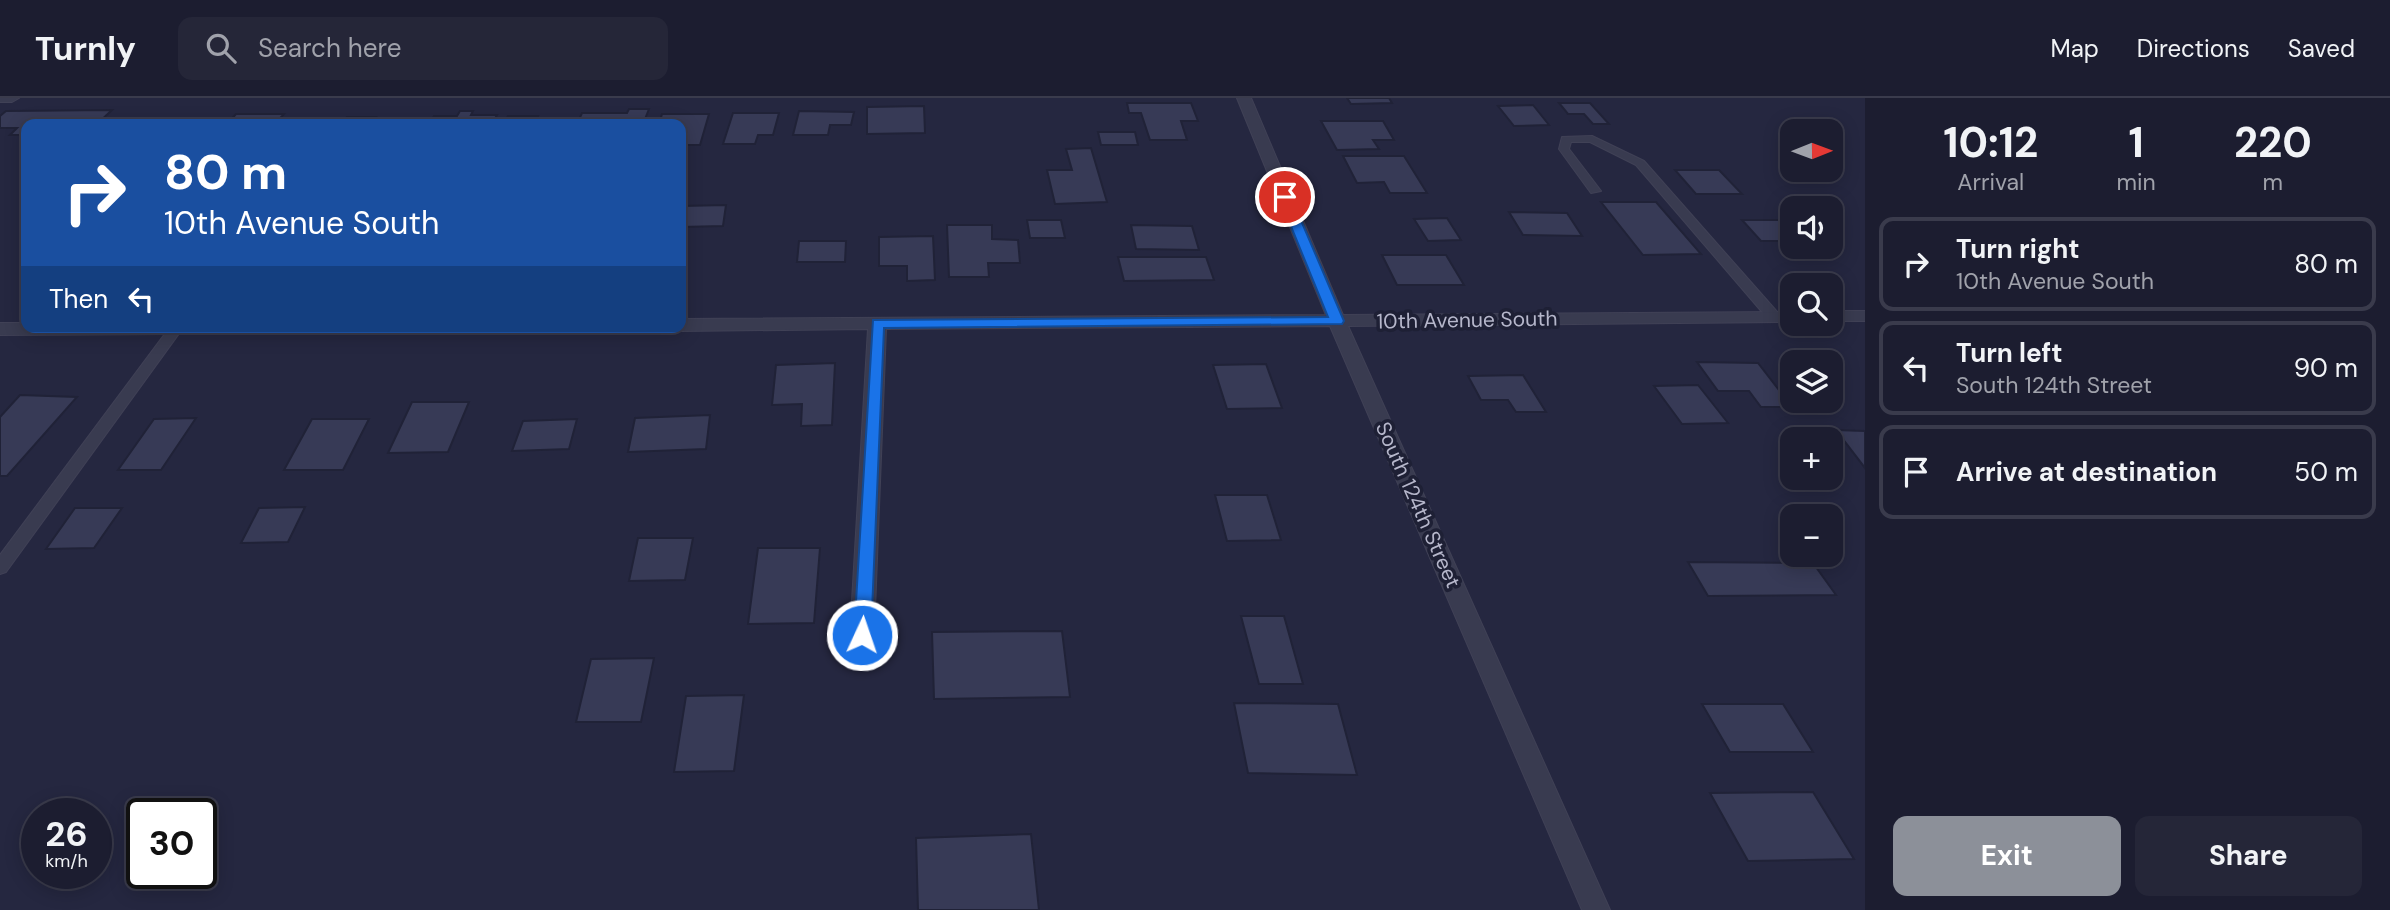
<!DOCTYPE html>
<meta charset="utf-8">
<style>
body{margin:0;font-family:"DM Sans",sans-serif;background:#252638;color:#f1f3f6;height:100vh;display:flex;flex-direction:column;font-size:26px;white-space:nowrap}
*{box-sizing:border-box;margin:0}
p{font-size:23px;color:#a0a2ab}
.icon{flex:none;width:38px;height:38px;fill:none;stroke:currentColor;stroke-width:2;stroke-linecap:round;stroke-linejoin:round}
.map{position:relative;flex:1;overflow:hidden}
.drawer{display:flex;flex-direction:column;background:#1c1d30;width:525px}
.drawer>*{flex:none}
.banner{position:absolute;left:21px;top:21px;width:665px;height:214px;border-radius:14px;box-shadow:0 4px 18px #0003,0 0 0 2px #3a3b4c;background:#1a4fa0;color:#fff;overflow:hidden}
.needle{width:46px;rotate:89deg}
.buttons{position:absolute;left:1780px;top:21px;display:grid;gap:14px}
.buttons a{display:grid;place-items:center;width:63px;height:63px;border-radius:14px;background:#1c1d30;box-shadow:0 4px 18px #0003,0 0 0 2px #3a3b4c;font-size:35px}
.speed{position:absolute;left:21px;top:700px;display:flex;gap:14px;font-size:35px;font-weight:700;text-align:center}
.speed>*{display:grid;place-content:center;width:91px;height:91px;border-radius:50%;background:#1c1d30;box-shadow:0 4px 18px #0003,0 0 0 2px #3a3b4c;line-height:1}
.speed small{font-size:18px;font-weight:400}
.speed .limit{border:4px solid #111;border-radius:10px;background:#fff;color:#111}
.pin{position:absolute;display:grid;place-items:center;width:60px;height:60px;color:#fff;margin:-30px;border:4px solid #fff;border-radius:50%;box-shadow:0 2px 7px #0007}
.me{position:absolute;width:77px;margin:-38px;rotate:3deg;stroke-linejoin:round;filter:drop-shadow(0 0 5px #0008)}
.turn{display:flex;align-items:center;gap:24px;height:147px;padding:0 28px;font-size:32px}
.turn .icon{width:91px;height:91px;stroke-width:2.5}
.turn b{display:block;font-size:49px;line-height:60px}
.then{display:flex;align-items:center;height:66px;padding:0 28px;background:#0003;gap:14px;font-size:26px}
.eta{display:flex;justify-content:space-evenly;align-items:center;height:119px;text-align:center}
.eta b{font-size:42px;font-weight:700;line-height:49px}
.cta{display:flex;gap:14px;margin-top:auto;padding:14px 28px}
.cta a{flex:1;height:80px;border-radius:14px;background:#8c9099;color:#fff;font-size:28px;font-weight:700;line-height:80px;text-align:center}
.cta a+a{background:#252638;color:#f1f3f6}
ul{padding:0;list-style:none}
li{display:flex;align-items:center;gap:21px;height:94px;margin:0 14px 10px;padding:0 14px;border:4px solid #3a3b4c;border-radius:14px}
li div{flex:1}
li b{display:block;font-size:26px}
li em{font-style:normal}
header{display:flex;align-items:center;gap:42px;box-sizing:border-box;height:98px;padding:0 35px;background:#1c1d30;border-bottom:2px solid #3a3b4c}
header strong{font-size:33px}
nav{display:flex;gap:38px;margin-inline-start:auto;font-size:24px}
.search{width:490px;height:63px;background:#252638;display:flex;align-items:center;gap:18px;box-sizing:border-box;padding:0 24px;border-radius:14px;color:#a0a2ab;font-size:26px}
main{display:flex;flex:1;min-height:0}
.map>svg:first-child{display:block}
.building{fill:#373a56;stroke:#202237;stroke-width:2}
.lines{fill:none;stroke-linecap:round;stroke-linejoin:round}
.lane-casing{stroke:#404156;stroke-width:2}
.street-casing{stroke:#404156;stroke-width:2}
.lane{fill:#393b50;fill-rule:evenodd}
.street{fill:#393b50;fill-rule:evenodd}
.route{fill:#1a73e8;stroke:#114b97;stroke-width:2}
.labels{text-anchor:middle;dominant-baseline:central;stroke-width:7;stroke-linejoin:round;paint-order:stroke}
.street-label{font-size:21px;fill:#b6b7cb;stroke:#1e2035}
</style>
<header>
<strong>Turnly</strong>
<div class="search"><svg class="icon" aria-label="search" viewBox="0 0 24 24"><circle cx="10" cy="10" r="6"/><path d="M15 15l6 6"/></svg>Search here</div>
<nav><a>Map</a><a>Directions</a><a>Saved</a></nav>
</header>
<main>
<div class="map">
<svg width="1865" height="812" viewBox="0 0 1865 812">
<rect width="100%" height="100%" fill="#252740"/>
<!-- building -->
<g class="building">
<polygon points="1347,0 1389,0 1392,5 1351,6"/>
<polygon points="1127,5 1191,5 1198,23 1181,23 1187,42 1150,42 1141,15 1129,15"/>
<polygon points="1559,5 1590,5 1609,26 1593,26 1584,16 1568,16"/>
<polygon points="1533,7 1549,27 1514,28 1498,8"/>
<polygon points="924,8 925,35 867,36 867,9"/>
<polygon points="629,11 649,11 643,26 577,26 582,15 627,15"/>
<polygon points="112,12 97,26 26,26 26,37 10,37 17,30 0,30 0,18 6,13"/>
<polygon points="460,13 473,13 471,17 497,17 492,26 429,26 434,18 457,18"/>
<polygon points="799,13 854,14 851,27 830,27 828,37 793,37"/>
<polygon points="733,15 779,15 773,37 758,37 755,46 723,46"/>
<polygon points="236,16 284,16 275,26 227,26"/>
<polygon points="662,16 709,16 700,47 681,47 681,26 659,26"/>
<polygon points="508,18 538,18 534,26 569,25 504,26"/>
<polygon points="347,19 376,19 374,22 419,22 416,26 342,26"/>
<polygon points="187,22 183,26 113,26 117,23"/>
<polygon points="1321,23 1383,23 1394,42 1373,42 1379,51 1337,52"/>
<polygon points="1098,34 1135,34 1138,47 1101,47"/>
<polygon points="1091,50 1107,104 1055,106 1047,72 1072,72 1066,51"/>
<polygon points="1343,58 1404,58 1427,95 1390,95 1384,84 1357,85"/>
<polygon points="1675,72 1719,72 1742,96 1696,96"/>
<polygon points="1601,104 1656,104 1701,156 1643,157"/>
<polygon points="726,107 723,128 681,129 681,108"/>
<polygon points="1509,114 1567,115 1582,138 1523,137"/>
<polygon points="1447,120 1461,142 1428,143 1414,121"/>
<polygon points="1027,122 1061,122 1065,140 1030,140"/>
<polygon points="1742,122 1792,122 1792,143 1761,143"/>
<polygon points="947,127 992,127 992,141 1018,142 1020,165 988,165 989,179 949,179"/>
<polygon points="1131,127 1192,128 1199,152 1136,151"/>
<polygon points="933,138 935,182 907,183 907,168 879,168 879,139"/>
<polygon points="799,143 846,143 845,164 797,164"/>
<polygon points="1382,157 1446,157 1464,187 1397,187"/>
<polygon points="1118,159 1206,159 1214,182 1124,183"/>
<polygon points="1697,264 1758,265 1792,309 1761,309 1749,293 1718,293"/>
<polygon points="835,265 832,327 801,328 802,306 772,307 776,267"/>
<polygon points="1266,266 1282,310 1227,311 1213,267"/>
<polygon points="1523,277 1546,314 1516,314 1508,302 1481,302 1468,278"/>
<polygon points="1698,287 1728,325 1682,326 1654,288"/>
<polygon points="20,297 77,299 7,378 0,378 0,319"/>
<polygon points="412,304 469,304 448,354 388,355"/>
<polygon points="710,317 706,351 628,354 635,320"/>
<polygon points="196,320 161,372 118,372 154,321"/>
<polygon points="312,321 369,321 343,372 284,372"/>
<polygon points="577,321 569,351 512,353 523,323"/>
<polygon points="1836,332 1865,333 1865,370"/>
<polygon points="1215,397 1267,397 1281,442 1227,443"/>
<polygon points="305,409 288,444 241,445 259,410"/>
<polygon points="75,410 122,410 94,450 46,451"/>
<polygon points="638,440 693,440 685,482 629,483"/>
<polygon points="758,450 820,450 814,525 748,526"/>
<polygon points="1688,464 1813,465 1836,497 1708,498"/>
<polygon points="1241,518 1284,518 1303,586 1259,586"/>
<polygon points="1062,533 1070,599 934,601 932,534"/>
<polygon points="654,560 641,624 576,624 591,561"/>
<polygon points="744,597 734,673 674,674 686,598"/>
<polygon points="1234,605 1338,606 1357,677 1248,675"/>
<polygon points="1702,606 1783,606 1813,654 1730,654"/>
<polygon points="1813,694 1854,761 1748,763 1710,695"/>
<polygon points="1031,736 1039,812 918,812 916,740"/>
</g>
<g class="lines">
<defs>
<g id="lane">
<polygon points="1592,38 1644,63 1779,216 1779,222 1769,222 1636,67 1590,44 1571,44 1569,51 1601,93 1591,95 1559,51 1562,39"/>
<polygon points="170,229 183,230 6,474 0,476 0,457"/>
</g>
<g id="street">
<polygon points="0,0 19,0 12,4 0,4"/>
<polygon points="1237,0 1251,0 1343,217 1792,214 1792,224 1348,228 1610,812 1582,812 1330,228 886,231 874,537 870,544 862,547 854,544 850,537 868,231 681,233 674,229 681,229 681,221 1326,217"/>
<rect x="1830" y="213" width="35" height="10"/>
<polygon points="0,225 26,225 26,229 328,229 319,235 0,237"/>
</g>
</defs>
<!-- lane casing -->
<use href="#lane" class="lane-casing"/>
<!-- street casing -->
<use href="#street" class="street-casing"/>
<!-- lane -->
<use href="#lane" class="lane"/>
<!-- street -->
<use href="#street" class="street"/>
</g>
<!-- route -->
<polygon class="route" points="1281,97 1291,99 1344,223 1342,226 884,230 871,537 869,543 856,543 854,537 873,222 1328,219 1279,99"/>
<g class="labels">
<!-- street labels -->
<g class="street-label">
<text transform="translate(1467 222) rotate(-1)">10th Avenue South</text>
<text transform="translate(1418 407) rotate(66)">South 124th Street</text>
</g>
</g>
</svg>
<div class="buttons">
<a><svg class="needle" viewBox="-14 -14 28 28"><path d="M0-13l5 13h-10z" fill="#e53935"/><path d="M0 13l5-13h-10z" fill="#a0a2ab"/></svg></a>
<a><svg class="icon" aria-label="sound" viewBox="0 0 24 24"><path d="M4 9h4l5-4v14l-5-4H4zM17 9q2 3 0 6"/></svg></a>
<a><svg class="icon" aria-label="search" viewBox="0 0 24 24"><circle cx="10" cy="10" r="6"/><path d="M15 15l6 6"/></svg></a>
<a><svg class="icon" aria-label="layers" viewBox="0 0 24 24"><path d="M12 4l9 5-9 5-9-5zM3 14l9 5 9-5"/></svg></a>
<a>+</a>
<a>−</a>
</div>
<div class="speed"><div>26<small>km/h</small></div><div class="limit">30</div></div>
<div class="pin" style="left:1285px;top:99px;background:#d93025"><svg class="icon" aria-label="arrive" viewBox="0 0 24 24"><path d="M6 21V4h12l-3 4 3 4H6"/></svg></div>
<svg class="me" style="left:862px;top:537px" viewBox="-20 -20 40 40"><circle r="17" fill="#1a73e8" stroke="#fff" stroke-width="3"/><path d="M0-11L8 9 0 5-8 9z" fill="#fff"/></svg>
<div class="banner">
<div class="turn"><svg class="icon" aria-label="right" viewBox="0 0 24 24"><path d="M7 20v-9h11M14 6l5 5-5 5"/></svg><div><b>80 m</b>10th Avenue South</div></div>
<div class="then">Then<svg class="icon" aria-label="left" viewBox="0 0 24 24"><path d="M17 20v-9H6M10 6l-5 5 5 5"/></svg></div>
</div>
</div>
<section class="drawer">
<div class="eta">
<div><b>10:12</b><p>Arrival</p></div>
<div><b>1</b><p>min</p></div>
<div><b>220</b><p>m</p></div>
</div>
<ul>
<li><svg class="icon" aria-label="right" viewBox="0 0 24 24"><path d="M7 20v-9h11M14 6l5 5-5 5"/></svg><div><b>Turn right</b><p>10th Avenue South</p></div><em>80 m</em></li>
<li><svg class="icon" aria-label="left" viewBox="0 0 24 24"><path d="M17 20v-9H6M10 6l-5 5 5 5"/></svg><div><b>Turn left</b><p>South 124th Street</p></div><em>90 m</em></li>
<li><svg class="icon" aria-label="arrive" viewBox="0 0 24 24"><path d="M6 21V4h12l-3 4 3 4H6"/></svg><div><b>Arrive at destination</b></div><em>50 m</em></li>
</ul>
<div class="cta"><a>Exit</a><a>Share</a></div>
</section>
</main>
